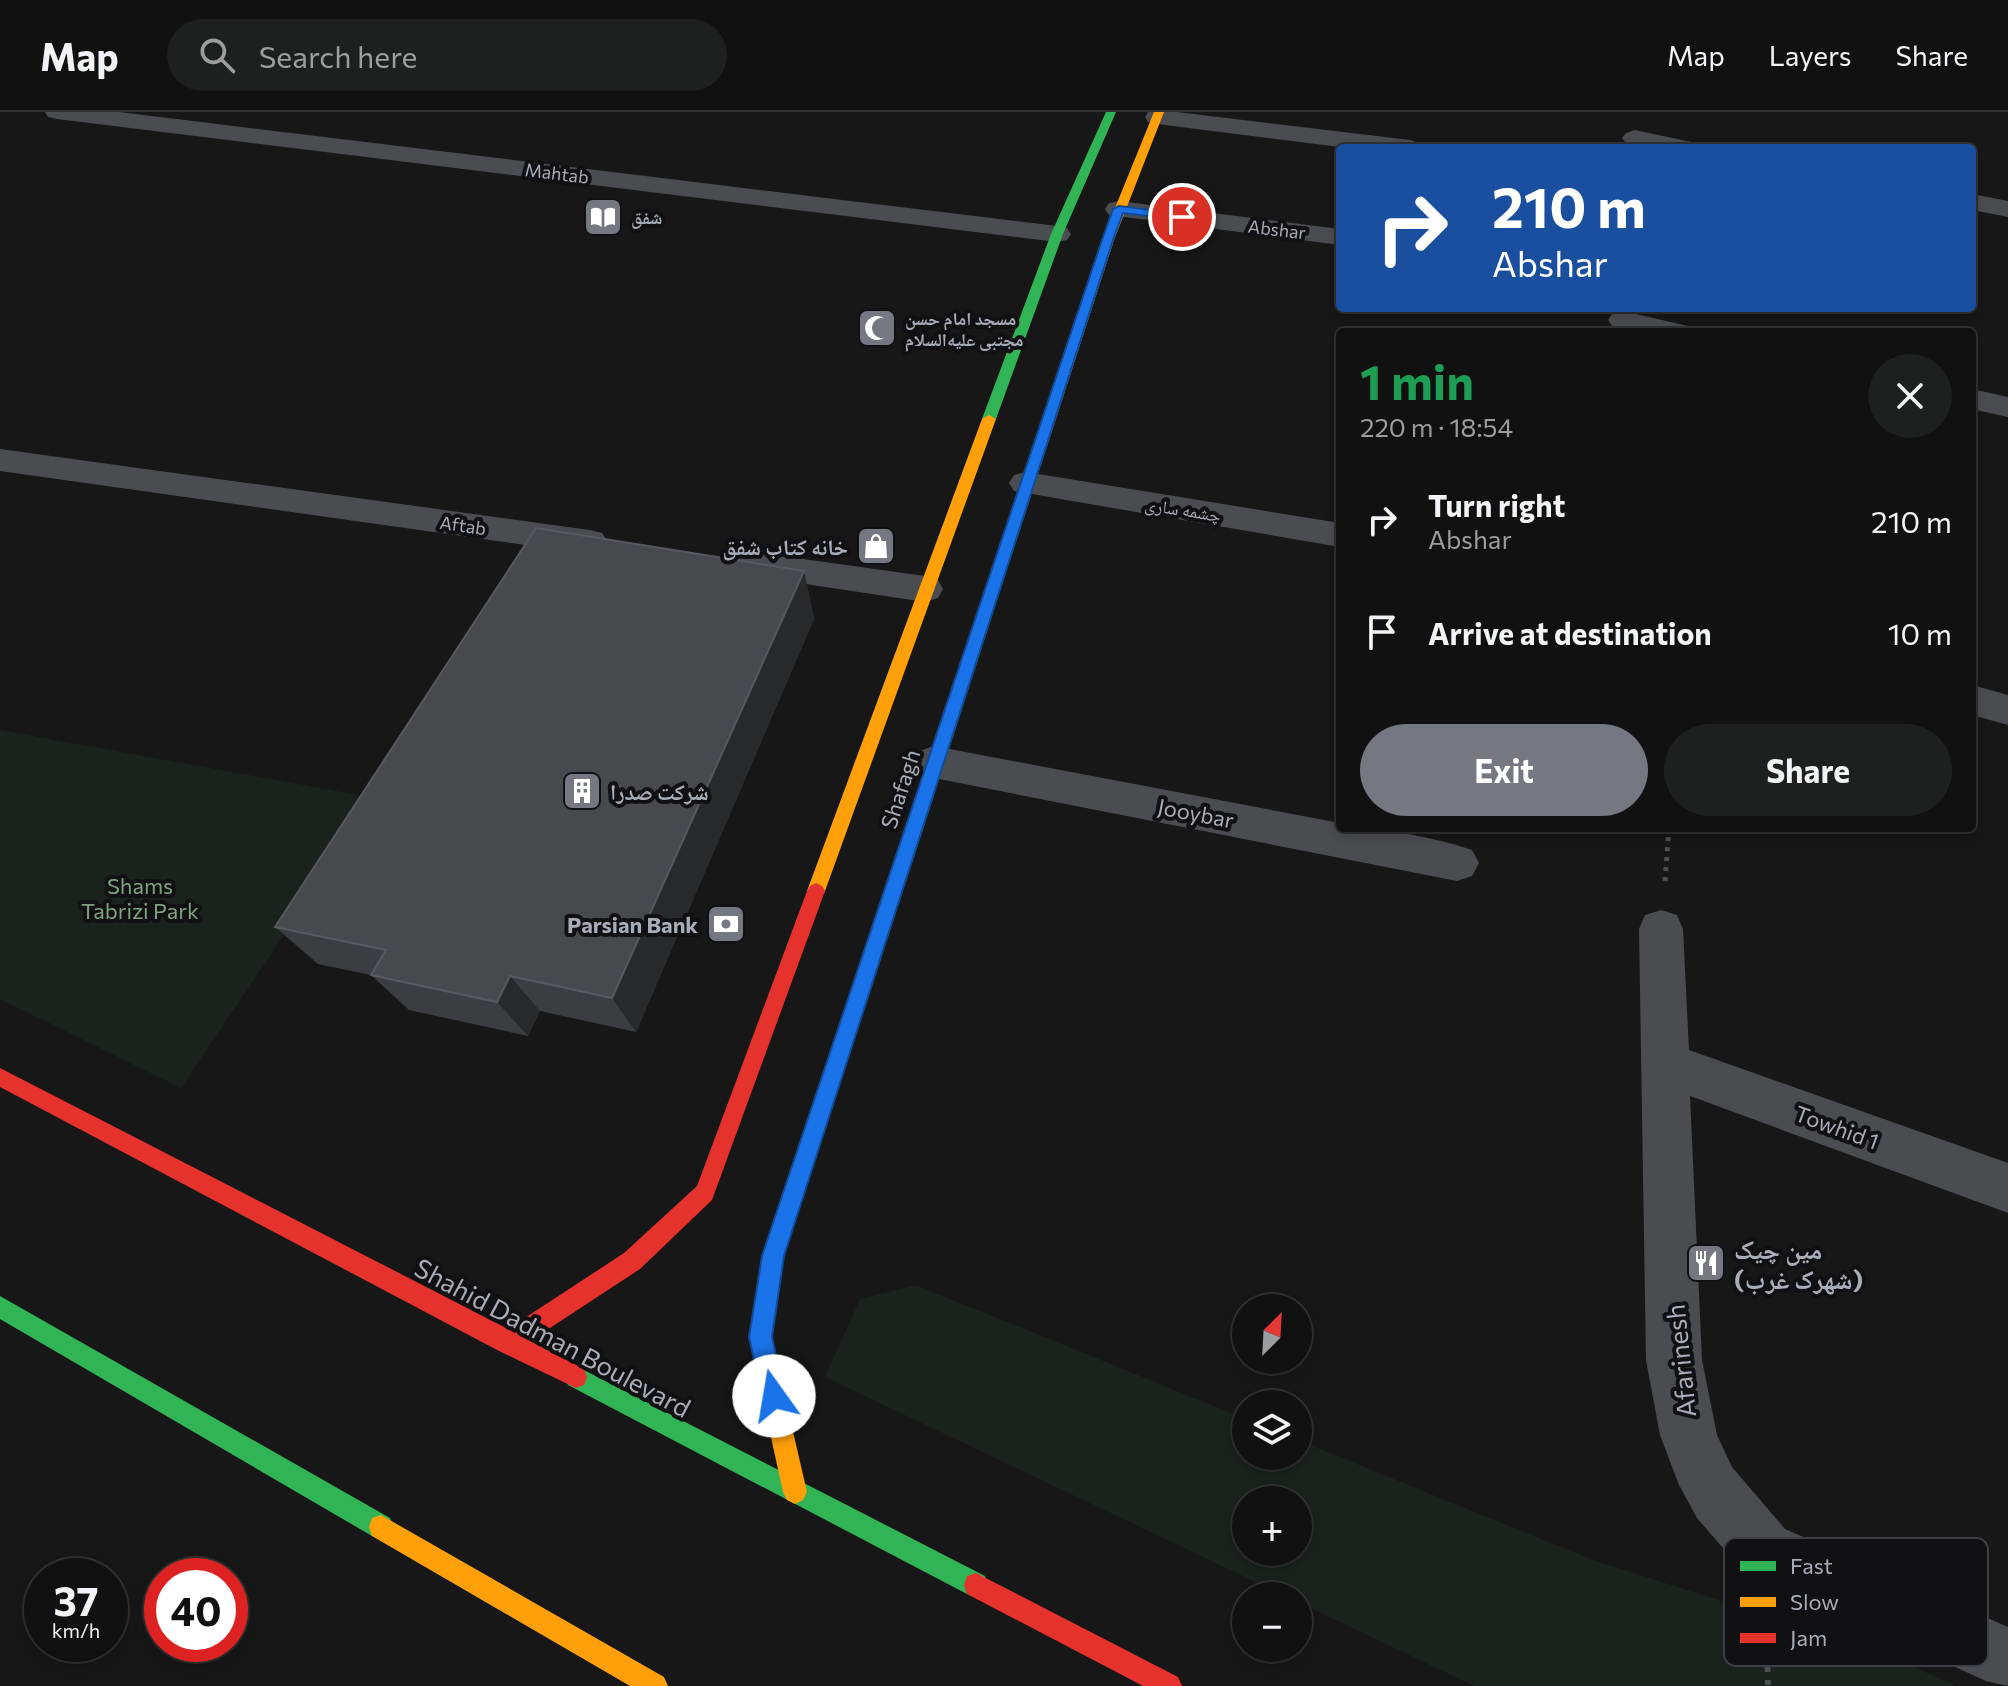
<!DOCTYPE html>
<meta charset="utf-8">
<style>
body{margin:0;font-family:Commissioner,"Noto Naskh Arabic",sans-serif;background:#1e1f1f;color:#f1f3f6;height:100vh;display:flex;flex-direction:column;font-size:30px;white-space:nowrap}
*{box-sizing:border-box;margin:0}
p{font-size:26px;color:#9c9d9f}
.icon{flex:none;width:44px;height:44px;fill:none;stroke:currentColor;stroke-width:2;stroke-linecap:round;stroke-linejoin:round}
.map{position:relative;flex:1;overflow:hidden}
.details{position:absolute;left:1336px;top:216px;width:640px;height:504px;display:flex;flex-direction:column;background:#111;border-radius:8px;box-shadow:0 4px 12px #0003,0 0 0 2px #303131}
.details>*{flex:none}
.guide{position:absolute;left:1336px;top:32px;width:640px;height:168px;border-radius:8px;box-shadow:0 4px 12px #0003,0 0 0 2px #303131;background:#1a4fa0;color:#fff;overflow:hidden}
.needle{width:52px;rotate:24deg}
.controls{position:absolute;left:1232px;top:1182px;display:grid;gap:16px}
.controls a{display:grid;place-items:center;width:80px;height:80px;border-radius:50%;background:#111;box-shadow:0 4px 12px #0003,0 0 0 2px #303131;font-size:40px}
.speed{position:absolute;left:24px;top:1446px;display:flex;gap:16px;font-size:40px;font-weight:700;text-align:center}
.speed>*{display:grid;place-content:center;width:104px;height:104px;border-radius:50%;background:#111;box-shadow:0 4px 12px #0003,0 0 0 2px #303131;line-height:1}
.speed small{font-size:20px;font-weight:400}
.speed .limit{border:12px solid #d22;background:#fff;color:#111}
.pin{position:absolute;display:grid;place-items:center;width:68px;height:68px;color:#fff;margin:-34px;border:4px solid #fff;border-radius:50%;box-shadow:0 2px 8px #0007}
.me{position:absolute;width:88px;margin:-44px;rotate:347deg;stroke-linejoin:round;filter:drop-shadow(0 0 6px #0008)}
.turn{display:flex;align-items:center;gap:28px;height:168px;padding:0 24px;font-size:36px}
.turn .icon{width:104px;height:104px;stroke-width:2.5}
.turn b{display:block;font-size:56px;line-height:68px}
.round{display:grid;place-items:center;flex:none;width:84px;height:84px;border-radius:42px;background:#1e1f1f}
.headline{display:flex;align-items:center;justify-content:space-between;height:136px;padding:0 24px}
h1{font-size:48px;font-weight:700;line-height:60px;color:#1e9e55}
.primary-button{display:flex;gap:16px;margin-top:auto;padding:16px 24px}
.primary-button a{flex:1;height:92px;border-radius:48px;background:#757880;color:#fff;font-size:32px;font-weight:700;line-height:92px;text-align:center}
.primary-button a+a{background:#1e1f1f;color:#f1f3f6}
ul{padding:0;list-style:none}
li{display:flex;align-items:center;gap:24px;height:112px;padding:0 24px}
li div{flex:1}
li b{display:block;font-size:30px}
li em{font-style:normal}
header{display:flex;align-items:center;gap:48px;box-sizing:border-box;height:112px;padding:0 40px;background:#111;border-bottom:2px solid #303131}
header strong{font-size:38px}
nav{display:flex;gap:44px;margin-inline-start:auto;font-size:28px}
.search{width:560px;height:72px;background:#1e1f1f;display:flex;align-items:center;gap:20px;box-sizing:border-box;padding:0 28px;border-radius:44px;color:#9c9d9f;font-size:30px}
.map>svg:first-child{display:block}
.green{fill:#1b211c;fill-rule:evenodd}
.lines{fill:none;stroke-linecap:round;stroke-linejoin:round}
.path-far1{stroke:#4d4e52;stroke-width:5;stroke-dasharray:4 6;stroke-linecap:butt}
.path{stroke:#4d4e52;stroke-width:6;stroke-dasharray:5 8;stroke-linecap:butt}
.street{fill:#4b4c50;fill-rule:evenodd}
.fast{fill:#30b455;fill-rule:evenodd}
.slow{fill:#ff9f0a;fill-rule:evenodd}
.jam{fill:#e5322d;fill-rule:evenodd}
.wall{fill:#3c3d40}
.shaded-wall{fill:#28292a}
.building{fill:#48494d;stroke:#57595e;stroke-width:2}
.route{fill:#1a73e8;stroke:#114b97;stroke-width:2}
.labels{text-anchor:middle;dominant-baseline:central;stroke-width:8;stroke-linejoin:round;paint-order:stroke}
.far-street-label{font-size:18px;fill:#a8adb8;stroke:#111113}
.far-poi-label{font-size:18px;font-weight:bold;fill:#a8adb8;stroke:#111113;text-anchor:start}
.poi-label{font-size:22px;font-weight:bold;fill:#a8adb8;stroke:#111113;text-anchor:end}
.street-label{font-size:22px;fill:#a8adb8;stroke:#111113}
.park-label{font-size:22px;fill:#7fa381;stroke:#111113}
.near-poi-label{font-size:26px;font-weight:bold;fill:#a8adb8;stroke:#111113;text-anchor:start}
.near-street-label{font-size:26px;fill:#a8adb8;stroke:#111113}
.key{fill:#111113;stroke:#3e4045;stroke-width:2}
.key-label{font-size:22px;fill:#a8adb8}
</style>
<header>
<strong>Map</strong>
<div class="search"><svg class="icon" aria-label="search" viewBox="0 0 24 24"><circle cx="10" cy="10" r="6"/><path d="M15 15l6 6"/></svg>Search here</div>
<nav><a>Map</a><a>Layers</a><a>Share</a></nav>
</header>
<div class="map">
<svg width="2008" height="1574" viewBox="0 0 2008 1574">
<rect width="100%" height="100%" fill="#171717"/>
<!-- green -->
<g class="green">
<polygon points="0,618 376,686 181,976 0,887"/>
<path d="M916,1173l330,134v37h52v-16l295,120 286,91 77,35h-482l-176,-84v-6h-13l-460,-219 35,-78zM1246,1388h52v52h-52z"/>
</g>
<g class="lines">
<!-- path-far1 -->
<polyline class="path-far1" points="1665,769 1669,716"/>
<!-- path -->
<polyline class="path" points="1766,1503 1768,1574"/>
<!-- street -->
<g class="street">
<polygon points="45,0 119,0 1057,114 1067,116 1071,122 1067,128 1057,130 57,7 48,5"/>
<polygon points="1148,0 1177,0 1410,28 1419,31 1423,36 1348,36 1157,12 1148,10 1145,5"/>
<polygon points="1635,18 1696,31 1700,36 1647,36 1626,31 1622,26 1626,21"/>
<polygon points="1972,82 2008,89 2008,105 1972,98"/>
<polygon points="1119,89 1340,117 1340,133 1109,103 1105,97 1109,91"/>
<polygon points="1623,199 1688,214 1692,220 1637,220 1612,214 1608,208 1612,202"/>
<polygon points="1972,277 2008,285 2008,305 1972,297"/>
<polygon points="0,337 590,418 602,421 608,430 602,439 590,442 0,359"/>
<polygon points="1026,360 1340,411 1340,435 1014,379 1009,371 1014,363"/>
<polygon points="745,439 925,464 938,468 943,477 938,486 925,490 732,461 727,452 732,443"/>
<polygon points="1972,573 2008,583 2008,613 1972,603"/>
<path d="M934,634l406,77v5c43,0 91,8 132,22l7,13 -7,13 -15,5 -523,-103 -14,-5 -6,-11 6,-11z"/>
<polygon points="1661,798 1677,803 1683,817 1689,938 2008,1051 2008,1101 1690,984 1702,1248 1717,1323 1732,1355 1785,1417 2008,1515 2008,1574 1986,1569 1743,1459 1697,1406 1679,1373 1660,1323 1646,1248 1639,817 1645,803"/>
</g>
<!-- fast -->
<g class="fast">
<polygon points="1106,0 1116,0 1063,122 996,307 994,310 984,310 982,307 1051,122"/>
<polygon points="1043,321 1050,325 922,720 919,725 907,725 904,720 1036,325"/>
<polygon points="0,1184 390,1406 393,1415 390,1424 381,1427 372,1424 0,1207"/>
<polygon points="576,1254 985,1464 988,1473 985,1482 976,1485 967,1482 568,1273 565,1265 568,1257"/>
</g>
<!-- slow -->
<g class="slow">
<polygon points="1154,0 1164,0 1114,128 1050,325 1048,328 1038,328 1036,325 1102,128"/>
<polygon points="989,303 996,307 825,779 822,784 810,784 807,779 982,307"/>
<polygon points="913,713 919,715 922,720 784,1144 771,1225 807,1380 803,1388 795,1392 787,1388 783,1380 749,1225 762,1144 904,720 907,715"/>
<polygon points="381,1403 664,1565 668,1574 630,1574 372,1424 369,1415 372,1406"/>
</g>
<!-- jam -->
<g class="jam">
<polygon points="816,771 822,774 825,779 712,1088 640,1157 530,1229 584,1257 587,1265 584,1273 576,1276 499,1239 0,975 0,956 508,1217 624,1141 697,1074 807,779 810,774"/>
<polygon points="976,1461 1178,1565 1182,1574 1143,1574 967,1482 964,1473 967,1464"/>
</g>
</g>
<!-- wall -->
<polygon class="wall" points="804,459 814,507 636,920 540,899 528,924 409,898 371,863 318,852 275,815"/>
<!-- shaded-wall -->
<g class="shaded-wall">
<polygon points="804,459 814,507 636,920 612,886"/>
<polygon points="510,864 540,899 528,924 497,890"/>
</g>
<!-- building -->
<polygon class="building" points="536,416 804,459 612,886 510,864 497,890 371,863 386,838 275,815"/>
<!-- route -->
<polygon class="route" points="1119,94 1182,102 1187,105 1182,108 1123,101 1113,128 784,1144 772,1225 785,1284 782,1292 774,1296 765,1292 762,1284 749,1225 762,1144 1102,128 1113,97"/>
<!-- icons -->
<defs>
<symbol id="library-square" viewBox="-11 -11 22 22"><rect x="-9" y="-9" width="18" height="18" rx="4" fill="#757880" stroke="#111113"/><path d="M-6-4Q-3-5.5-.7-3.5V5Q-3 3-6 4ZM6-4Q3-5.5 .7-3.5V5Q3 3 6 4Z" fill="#fff"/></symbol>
<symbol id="mosque-square" viewBox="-11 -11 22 22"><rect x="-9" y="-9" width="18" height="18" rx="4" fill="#757880" stroke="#111113"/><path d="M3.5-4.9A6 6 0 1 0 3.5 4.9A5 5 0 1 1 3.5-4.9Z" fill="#fff"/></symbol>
<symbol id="shop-square" viewBox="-11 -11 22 22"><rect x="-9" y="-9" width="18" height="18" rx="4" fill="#757880" stroke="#111113"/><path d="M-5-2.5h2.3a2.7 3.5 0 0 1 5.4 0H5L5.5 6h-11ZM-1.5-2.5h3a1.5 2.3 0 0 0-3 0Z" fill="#fff"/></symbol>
<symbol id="building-square" viewBox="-11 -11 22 22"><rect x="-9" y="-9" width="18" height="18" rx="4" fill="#757880" stroke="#111113"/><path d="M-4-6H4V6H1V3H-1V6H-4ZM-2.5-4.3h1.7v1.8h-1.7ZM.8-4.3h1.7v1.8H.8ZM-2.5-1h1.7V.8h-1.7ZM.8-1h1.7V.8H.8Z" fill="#fff"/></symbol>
<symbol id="bank-square" viewBox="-11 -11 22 22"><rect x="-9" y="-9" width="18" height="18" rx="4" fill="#757880" stroke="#111113"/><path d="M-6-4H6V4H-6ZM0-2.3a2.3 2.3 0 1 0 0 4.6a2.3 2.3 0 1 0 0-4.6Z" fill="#fff"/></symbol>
<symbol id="restaurant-square" viewBox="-11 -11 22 22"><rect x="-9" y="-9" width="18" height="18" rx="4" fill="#757880" stroke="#111113"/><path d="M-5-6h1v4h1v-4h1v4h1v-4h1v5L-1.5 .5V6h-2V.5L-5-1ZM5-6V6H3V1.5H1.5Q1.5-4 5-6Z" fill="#fff"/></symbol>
</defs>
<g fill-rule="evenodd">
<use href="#library-square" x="581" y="83" width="44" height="44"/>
<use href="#mosque-square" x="855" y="194" width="44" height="44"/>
<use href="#shop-square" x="854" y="412" width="44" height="44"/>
<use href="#building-square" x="560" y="657" width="44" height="44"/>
<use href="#bank-square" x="704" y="790" width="44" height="44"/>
<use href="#restaurant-square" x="1684" y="1129" width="44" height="44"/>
</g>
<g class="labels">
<!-- far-street labels -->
<g class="far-street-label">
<text transform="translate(557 61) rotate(7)">Mahtab</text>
<text transform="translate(1277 117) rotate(7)">Abshar</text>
<text transform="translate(1183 397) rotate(9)">چشمه ساری</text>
<text transform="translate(463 413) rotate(8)">Aftab</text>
</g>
<!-- far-poi labels -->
<g class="far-poi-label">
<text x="631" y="105">شفق</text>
<text x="905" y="206">مسجد امام حسن<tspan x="905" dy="21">مجتبی علیه‌السلام</tspan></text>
</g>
<!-- poi labels -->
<g class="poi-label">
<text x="848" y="434">خانه کتاب شفق</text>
<text x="610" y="679" text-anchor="start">شرکت صدرا</text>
<text x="698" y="812">Parsian Bank</text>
</g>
<!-- street labels -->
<g class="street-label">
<text transform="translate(900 677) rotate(-72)">Shafagh</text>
<text transform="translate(1196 701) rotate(11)">Jooybar</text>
<text transform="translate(1837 1015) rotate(20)">Towhid 1</text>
</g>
<!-- park labels -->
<g class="park-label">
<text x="140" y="773">Shams<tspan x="140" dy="25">Tabrizi Park</tspan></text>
</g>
<!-- near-poi labels -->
<g class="near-poi-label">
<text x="1734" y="1136">مین چیک<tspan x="1734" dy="30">(شهرک غرب)</tspan></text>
</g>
<!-- near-street labels -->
<g class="near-street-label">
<text transform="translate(553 1225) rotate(28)">Shahid Dadman Boulevard</text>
<text transform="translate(1680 1249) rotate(-96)">Afarinesh</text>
</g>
</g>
<!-- legend -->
<rect x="1724" y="1426" width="264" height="128" rx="12" class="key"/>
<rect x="1740" y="1449" width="36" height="10" fill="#30b455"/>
<rect x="1740" y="1485" width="36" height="10" fill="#ff9f0a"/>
<rect x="1740" y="1521" width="36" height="10" fill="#e5322d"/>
<g class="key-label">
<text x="1790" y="1462">Fast</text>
<text x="1790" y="1498">Slow</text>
<text x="1790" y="1534">Jam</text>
</g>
</svg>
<div class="controls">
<a><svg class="needle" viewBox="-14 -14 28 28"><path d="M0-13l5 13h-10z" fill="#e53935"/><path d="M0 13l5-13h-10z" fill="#9c9d9f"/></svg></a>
<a><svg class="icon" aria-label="layers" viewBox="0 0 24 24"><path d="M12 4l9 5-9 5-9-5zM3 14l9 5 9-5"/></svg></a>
<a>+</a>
<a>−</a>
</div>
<div class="speed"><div>37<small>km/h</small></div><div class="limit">40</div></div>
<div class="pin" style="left:1182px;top:105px;background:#d93025"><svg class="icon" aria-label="arrive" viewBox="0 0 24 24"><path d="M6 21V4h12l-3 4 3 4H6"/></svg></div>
<svg class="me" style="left:774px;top:1284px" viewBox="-20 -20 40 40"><circle r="19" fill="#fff"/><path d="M0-13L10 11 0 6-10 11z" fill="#1a73e8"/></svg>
<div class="guide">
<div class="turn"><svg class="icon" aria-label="right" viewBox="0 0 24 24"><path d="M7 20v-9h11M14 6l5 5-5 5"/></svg><div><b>210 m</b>Abshar</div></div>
</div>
<section class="details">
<div class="headline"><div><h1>1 min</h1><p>220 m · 18:54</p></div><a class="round"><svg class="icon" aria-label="close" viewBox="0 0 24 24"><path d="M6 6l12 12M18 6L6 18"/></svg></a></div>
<ul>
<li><svg class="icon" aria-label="right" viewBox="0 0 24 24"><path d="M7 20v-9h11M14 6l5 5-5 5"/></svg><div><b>Turn right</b><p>Abshar</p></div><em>210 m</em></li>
<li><svg class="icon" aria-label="arrive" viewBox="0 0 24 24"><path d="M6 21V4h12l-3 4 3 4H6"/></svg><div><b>Arrive at destination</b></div><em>10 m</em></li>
</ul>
<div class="primary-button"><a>Exit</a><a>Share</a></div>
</section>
</div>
